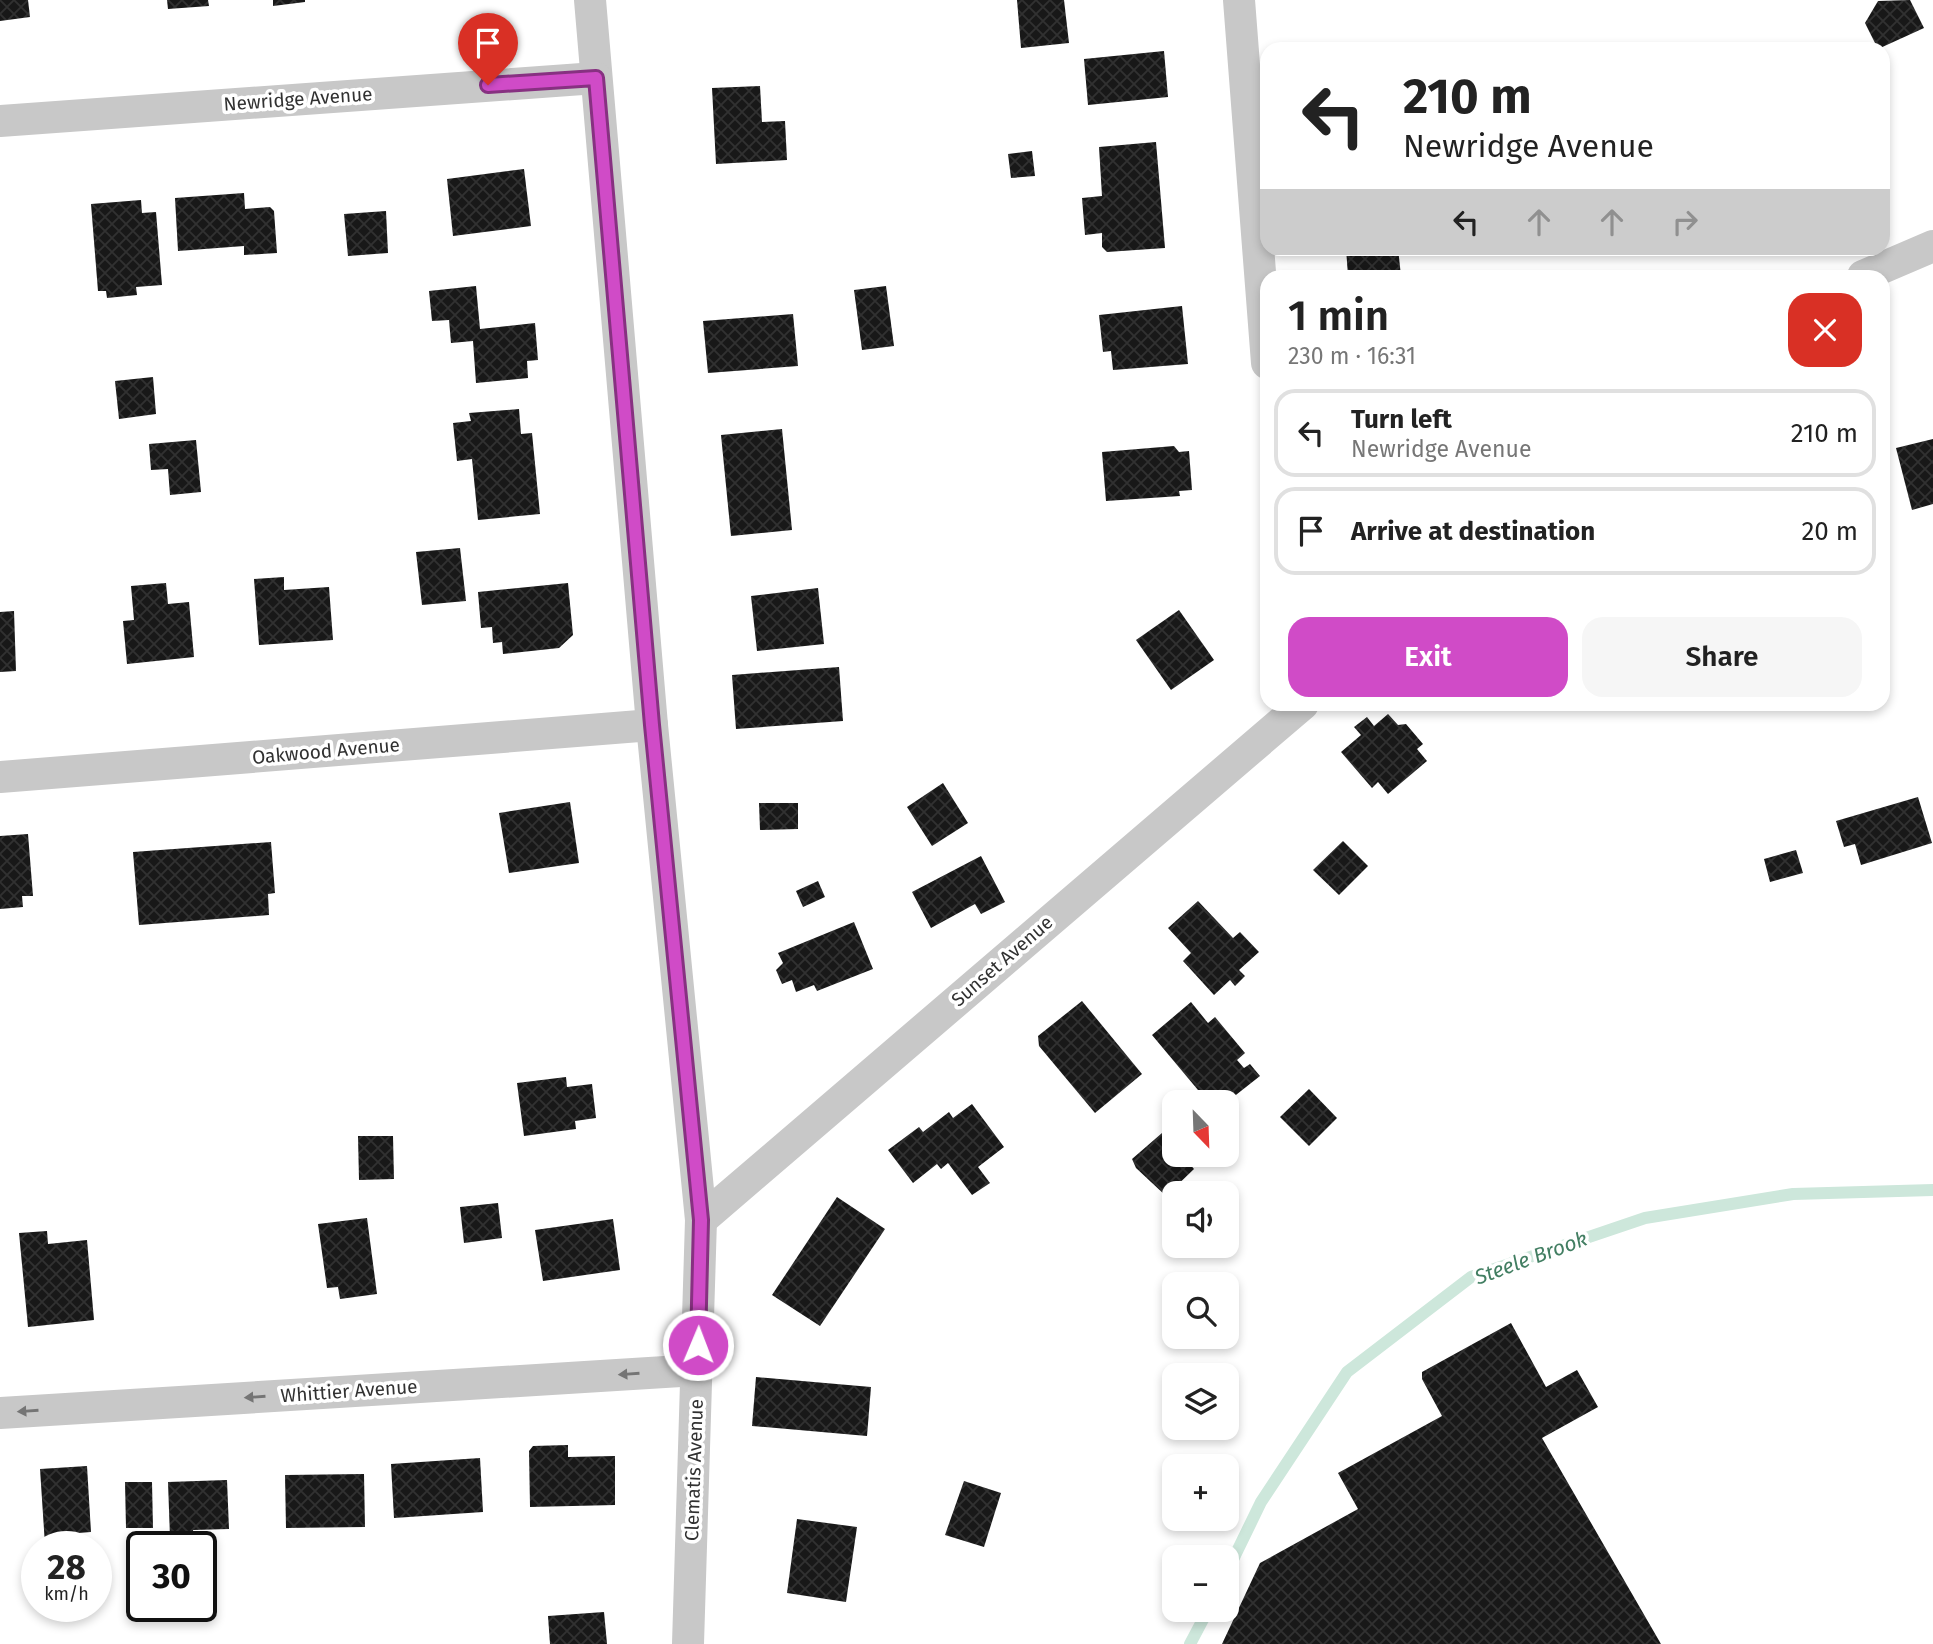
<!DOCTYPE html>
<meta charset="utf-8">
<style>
body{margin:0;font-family:"Fira Sans",sans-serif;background:#f6f6f6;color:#222;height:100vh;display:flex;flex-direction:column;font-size:26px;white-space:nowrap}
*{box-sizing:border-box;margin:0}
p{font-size:23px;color:#767676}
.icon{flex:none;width:38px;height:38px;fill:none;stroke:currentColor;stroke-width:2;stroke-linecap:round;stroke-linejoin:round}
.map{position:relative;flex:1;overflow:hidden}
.details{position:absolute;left:1260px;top:270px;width:630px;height:441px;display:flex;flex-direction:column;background:#fff;border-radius:21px;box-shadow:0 4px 10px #0003}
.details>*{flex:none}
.banner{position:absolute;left:1260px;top:42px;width:630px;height:214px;border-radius:21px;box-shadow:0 4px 10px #0003;background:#fff;color:#222;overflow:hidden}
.needle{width:46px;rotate:157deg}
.tools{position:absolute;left:1162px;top:1090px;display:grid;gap:14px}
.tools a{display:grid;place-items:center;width:77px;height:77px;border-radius:14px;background:#fff;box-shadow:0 4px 10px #0003;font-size:35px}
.speed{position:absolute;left:21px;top:1531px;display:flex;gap:14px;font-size:35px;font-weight:700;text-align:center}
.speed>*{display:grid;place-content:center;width:91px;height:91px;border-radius:50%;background:#fff;box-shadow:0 4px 10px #0003;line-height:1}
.speed small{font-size:18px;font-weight:400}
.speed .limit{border:4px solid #111;border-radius:10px;background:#fff;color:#111}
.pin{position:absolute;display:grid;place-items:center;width:60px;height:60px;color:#fff;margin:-72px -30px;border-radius:50% 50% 50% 0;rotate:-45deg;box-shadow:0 0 7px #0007}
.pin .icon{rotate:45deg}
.me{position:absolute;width:77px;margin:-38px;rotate:1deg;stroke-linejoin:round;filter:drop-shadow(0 0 5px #0008)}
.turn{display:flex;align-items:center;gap:24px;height:147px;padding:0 28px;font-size:32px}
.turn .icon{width:91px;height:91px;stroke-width:2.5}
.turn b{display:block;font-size:49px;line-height:60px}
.lanes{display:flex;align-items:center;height:66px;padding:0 28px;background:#0003;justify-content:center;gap:35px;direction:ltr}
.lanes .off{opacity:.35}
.round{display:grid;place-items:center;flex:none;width:74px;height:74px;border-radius:21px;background:#f6f6f6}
.overview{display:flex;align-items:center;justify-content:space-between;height:119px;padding:0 28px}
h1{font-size:42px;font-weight:600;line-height:52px}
.button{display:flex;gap:14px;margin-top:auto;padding:14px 28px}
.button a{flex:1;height:80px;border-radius:21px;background:#d04bc7;color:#fff;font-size:28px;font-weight:600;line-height:80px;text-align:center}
.button a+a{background:#f6f6f6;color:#222}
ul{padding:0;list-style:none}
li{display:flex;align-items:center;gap:21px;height:88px;margin:0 14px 10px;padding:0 14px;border:4px solid #e0e0e0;border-radius:21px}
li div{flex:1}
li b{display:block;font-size:26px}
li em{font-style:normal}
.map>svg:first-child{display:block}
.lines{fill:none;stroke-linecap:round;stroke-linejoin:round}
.stream{stroke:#cde7db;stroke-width:12}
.building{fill:url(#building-cross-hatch)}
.street{stroke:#c8c8c8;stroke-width:32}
.oneway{fill:#757575}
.route-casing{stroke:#873181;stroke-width:18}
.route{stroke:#d04bc7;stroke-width:12}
.labels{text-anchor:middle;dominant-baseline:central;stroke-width:7;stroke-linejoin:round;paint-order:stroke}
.street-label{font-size:19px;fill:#313131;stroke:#fff}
.water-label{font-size:21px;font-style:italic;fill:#427e62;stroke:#fff}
</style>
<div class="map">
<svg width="1933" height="1644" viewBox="0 0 1933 1644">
<defs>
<pattern id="building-cross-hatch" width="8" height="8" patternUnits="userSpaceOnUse" patternTransform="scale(1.75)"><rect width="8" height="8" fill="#181818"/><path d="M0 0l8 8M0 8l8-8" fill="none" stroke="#313131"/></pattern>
</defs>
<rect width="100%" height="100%" fill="#fff"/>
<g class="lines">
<!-- stream -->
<g class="stream">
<polyline points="1227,1572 1261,1502 1347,1372 1471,1277 1645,1218 1793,1194 1933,1190"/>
<polyline points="1190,1644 1208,1610"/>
</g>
</g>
<!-- building -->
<g class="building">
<polygon points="0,0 28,0 30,17 0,21"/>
<polygon points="167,0 208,0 209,6 168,9"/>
<polygon points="273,0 305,0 305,2 273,6"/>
<polygon points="1017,0 1064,0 1069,43 1021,48"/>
<polygon points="1910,0 1924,28 1878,49 1865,23 1878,1"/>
<polygon points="1164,51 1168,97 1088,105 1084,59"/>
<polygon points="760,86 762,122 785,121 787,160 716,164 712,88"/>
<polygon points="1156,142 1165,248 1107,252 1102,247 1102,233 1085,235 1082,198 1102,196 1099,147"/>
<polygon points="1032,151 1035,176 1011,178 1008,154"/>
<polygon points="524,169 531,226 453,236 447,179"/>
<polygon points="244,193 245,209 270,207 274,211 277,253 244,255 244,246 178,251 175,198"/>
<polygon points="141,200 142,213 156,212 162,285 136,287 137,295 107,298 106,291 98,291 91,204"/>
<polygon points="386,211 388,253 348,256 344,214"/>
<polygon points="1346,248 1398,248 1401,276 1348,276"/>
<polygon points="476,286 480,329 535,323 538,360 527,361 528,378 476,383 473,341 451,343 449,320 432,321 429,291"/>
<polygon points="886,286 894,346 862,350 854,290"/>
<polygon points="1182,306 1188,364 1113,370 1111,351 1103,352 1099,315"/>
<polygon points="793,314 798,366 708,373 703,321"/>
<polygon points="153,377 156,414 119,419 115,381"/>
<polygon points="519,409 521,434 532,433 540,514 478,520 472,459 457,461 453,423 471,421 469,413"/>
<polygon points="782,429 792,530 731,536 721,435"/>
<polygon points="1933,439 1933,504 1912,510 1896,448"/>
<polygon points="196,440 201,492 170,495 168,469 151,470 149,444"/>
<polygon points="1174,446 1179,452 1189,451 1192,490 1179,491 1180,496 1106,501 1102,452"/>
<polygon points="460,548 466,601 422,605 416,552"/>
<polygon points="284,577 284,590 329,587 333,640 259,645 254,579"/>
<polygon points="166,583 168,604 189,602 194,657 127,664 123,621 134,620 131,586"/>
<polygon points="568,583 573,635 559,648 503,654 502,642 493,643 492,627 481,628 478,592"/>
<polygon points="818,588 824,644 757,651 751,596"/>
<polygon points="1179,610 1214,660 1171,690 1136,640"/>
<polygon points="14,611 16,671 0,672 0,612"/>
<polygon points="839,667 843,721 736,729 732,675"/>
<polygon points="1388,714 1398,725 1406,724 1423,744 1417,749 1427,761 1388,794 1378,782 1372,788 1341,752 1361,735 1354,727 1367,717 1374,726"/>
<polygon points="943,783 968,823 932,846 907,807"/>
<polygon points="1918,797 1932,843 1861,865 1855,844 1844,847 1836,821"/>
<polygon points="570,802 579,863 509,873 499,813"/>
<polygon points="759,803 798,803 798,829 760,830"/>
<polygon points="28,834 33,896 22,896 23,907 0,909 0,836"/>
<polygon points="1343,841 1368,866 1339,895 1313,870"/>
<polygon points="271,842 275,893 268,894 269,915 139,925 133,852"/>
<polygon points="1796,850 1803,873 1770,882 1764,859"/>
<polygon points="981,856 1005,902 981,914 975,904 931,928 912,892"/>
<polygon points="818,881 825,897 803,907 796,891"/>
<polygon points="1198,901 1233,938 1240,932 1259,952 1239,970 1245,976 1235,986 1230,980 1214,995 1183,961 1191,953 1168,928"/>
<polygon points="854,922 873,969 817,991 814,985 796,992 792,980 782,984 776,970 783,963 778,953"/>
<polygon points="1082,1001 1142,1074 1095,1113 1039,1046 1038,1036"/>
<polygon points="1191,1002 1208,1023 1215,1017 1245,1053 1237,1060 1244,1068 1250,1064 1260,1076 1227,1102 1208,1102 1152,1035"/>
<polygon points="566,1077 567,1087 592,1084 596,1118 575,1121 576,1129 524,1136 517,1083"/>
<polygon points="1309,1089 1337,1118 1309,1146 1280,1117"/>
<polygon points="972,1104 1004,1147 978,1167 990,1183 972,1195 948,1163 941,1169 937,1164 913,1183 888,1150 919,1127 923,1132 949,1112 953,1118"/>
<polygon points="1162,1133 1174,1147 1174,1155 1182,1155 1194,1169 1166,1196 1136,1168 1132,1159"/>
<polygon points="358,1136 393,1136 394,1179 359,1180"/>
<polygon points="837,1197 885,1229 820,1326 772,1295"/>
<polygon points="498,1203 502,1238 464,1243 460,1207"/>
<polygon points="367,1218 377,1294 340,1299 338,1287 327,1288 318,1224"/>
<polygon points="613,1219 620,1270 543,1281 535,1230"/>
<polygon points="47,1231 48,1244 87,1240 94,1320 28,1327 19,1233"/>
<polygon points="1511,1323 1546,1387 1577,1370 1598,1407 1542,1438 1661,1644 1222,1644 1260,1563 1358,1509 1338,1473 1442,1416 1422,1379 1422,1372"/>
<polygon points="756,1377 871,1387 867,1436 752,1426"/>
<polygon points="568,1445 568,1457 615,1456 615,1505 530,1507 529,1451 533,1446"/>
<polygon points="480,1458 483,1512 394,1518 391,1464"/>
<polygon points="87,1466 91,1532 78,1533 78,1542 45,1545 40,1469"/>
<polygon points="364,1474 365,1527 286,1528 285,1475"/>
<polygon points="227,1480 229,1529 193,1530 194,1537 170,1538 168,1482"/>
<polygon points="964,1481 1001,1493 984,1547 945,1535"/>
<polygon points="125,1482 152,1482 153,1528 126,1528"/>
<polygon points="797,1519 857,1527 846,1602 787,1593"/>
<polygon points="604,1612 607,1644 550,1644 548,1616"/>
</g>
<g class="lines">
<!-- street -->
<g class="street">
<polyline points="590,0 652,725 701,1220 688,1644"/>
<polyline points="1239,0 1267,363"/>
<polyline points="0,121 596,78"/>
<polyline points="1863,276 1933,246"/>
<polyline points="0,777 652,725"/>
<polyline points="701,1220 1303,704"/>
<polyline points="0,1413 697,1370"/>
</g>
</g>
<!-- one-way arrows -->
<defs><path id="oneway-solid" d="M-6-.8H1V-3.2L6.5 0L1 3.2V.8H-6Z" transform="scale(1.75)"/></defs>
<g class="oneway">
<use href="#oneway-solid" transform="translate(629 1374) rotate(176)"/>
<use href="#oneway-solid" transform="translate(255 1397) rotate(176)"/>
<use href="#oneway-solid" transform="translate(28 1411) rotate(176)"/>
</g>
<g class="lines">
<defs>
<polyline id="route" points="488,85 596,78 652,725 701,1220 698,1345"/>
</defs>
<!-- route casing -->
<use href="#route" class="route-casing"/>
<!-- route -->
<use href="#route" class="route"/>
</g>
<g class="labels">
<!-- street labels -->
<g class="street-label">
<text transform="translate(298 99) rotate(-4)">Newridge Avenue</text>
<text transform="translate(326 751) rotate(-5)">Oakwood Avenue</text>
<text transform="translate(1002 961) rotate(-41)">Sunset Avenue</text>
<text transform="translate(349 1391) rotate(-4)">Whittier Avenue</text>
<text transform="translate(694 1470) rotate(-88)">Clematis Avenue</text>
</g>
<!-- water labels -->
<g class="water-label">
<text transform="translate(1531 1258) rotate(-20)">Steele Brook</text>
</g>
</g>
</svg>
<div class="tools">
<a><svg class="needle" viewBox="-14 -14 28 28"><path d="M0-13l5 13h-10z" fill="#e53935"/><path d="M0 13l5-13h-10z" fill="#767676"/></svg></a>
<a><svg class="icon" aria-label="sound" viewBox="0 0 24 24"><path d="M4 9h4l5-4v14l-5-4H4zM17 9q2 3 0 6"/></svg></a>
<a><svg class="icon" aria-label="search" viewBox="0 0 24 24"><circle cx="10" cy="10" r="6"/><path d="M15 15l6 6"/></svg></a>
<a><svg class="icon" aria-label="layers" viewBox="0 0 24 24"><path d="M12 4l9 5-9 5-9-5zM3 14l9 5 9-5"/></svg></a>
<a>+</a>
<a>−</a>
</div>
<div class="speed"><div>28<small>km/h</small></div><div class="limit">30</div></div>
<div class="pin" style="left:488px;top:85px;background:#d93025"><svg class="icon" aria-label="arrive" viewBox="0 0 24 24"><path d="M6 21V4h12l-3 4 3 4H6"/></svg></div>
<svg class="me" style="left:698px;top:1345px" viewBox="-20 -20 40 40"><circle r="17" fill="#d04bc7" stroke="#fff" stroke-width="3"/><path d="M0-11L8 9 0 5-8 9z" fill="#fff"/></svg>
<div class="banner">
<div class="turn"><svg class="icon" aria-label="left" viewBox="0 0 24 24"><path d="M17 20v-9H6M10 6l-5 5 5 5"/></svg><div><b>210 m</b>Newridge Avenue</div></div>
<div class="lanes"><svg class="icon" aria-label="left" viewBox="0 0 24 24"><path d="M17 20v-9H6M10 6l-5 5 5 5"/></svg><svg class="icon off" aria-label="ahead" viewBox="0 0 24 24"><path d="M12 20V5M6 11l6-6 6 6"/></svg><svg class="icon off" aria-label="ahead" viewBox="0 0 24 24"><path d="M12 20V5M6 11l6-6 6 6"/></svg><svg class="icon off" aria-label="right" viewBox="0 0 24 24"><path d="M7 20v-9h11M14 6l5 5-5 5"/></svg></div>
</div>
<section class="details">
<div class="overview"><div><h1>1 min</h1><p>230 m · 16:31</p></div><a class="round" style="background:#d93025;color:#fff"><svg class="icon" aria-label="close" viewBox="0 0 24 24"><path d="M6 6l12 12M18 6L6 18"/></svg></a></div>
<ul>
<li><svg class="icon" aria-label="left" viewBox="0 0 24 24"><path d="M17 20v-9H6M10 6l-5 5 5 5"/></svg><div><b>Turn left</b><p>Newridge Avenue</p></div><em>210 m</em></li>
<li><svg class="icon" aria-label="arrive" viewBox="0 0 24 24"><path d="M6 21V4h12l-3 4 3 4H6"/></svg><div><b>Arrive at destination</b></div><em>20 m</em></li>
</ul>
<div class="button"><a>Exit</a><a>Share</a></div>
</section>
</div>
